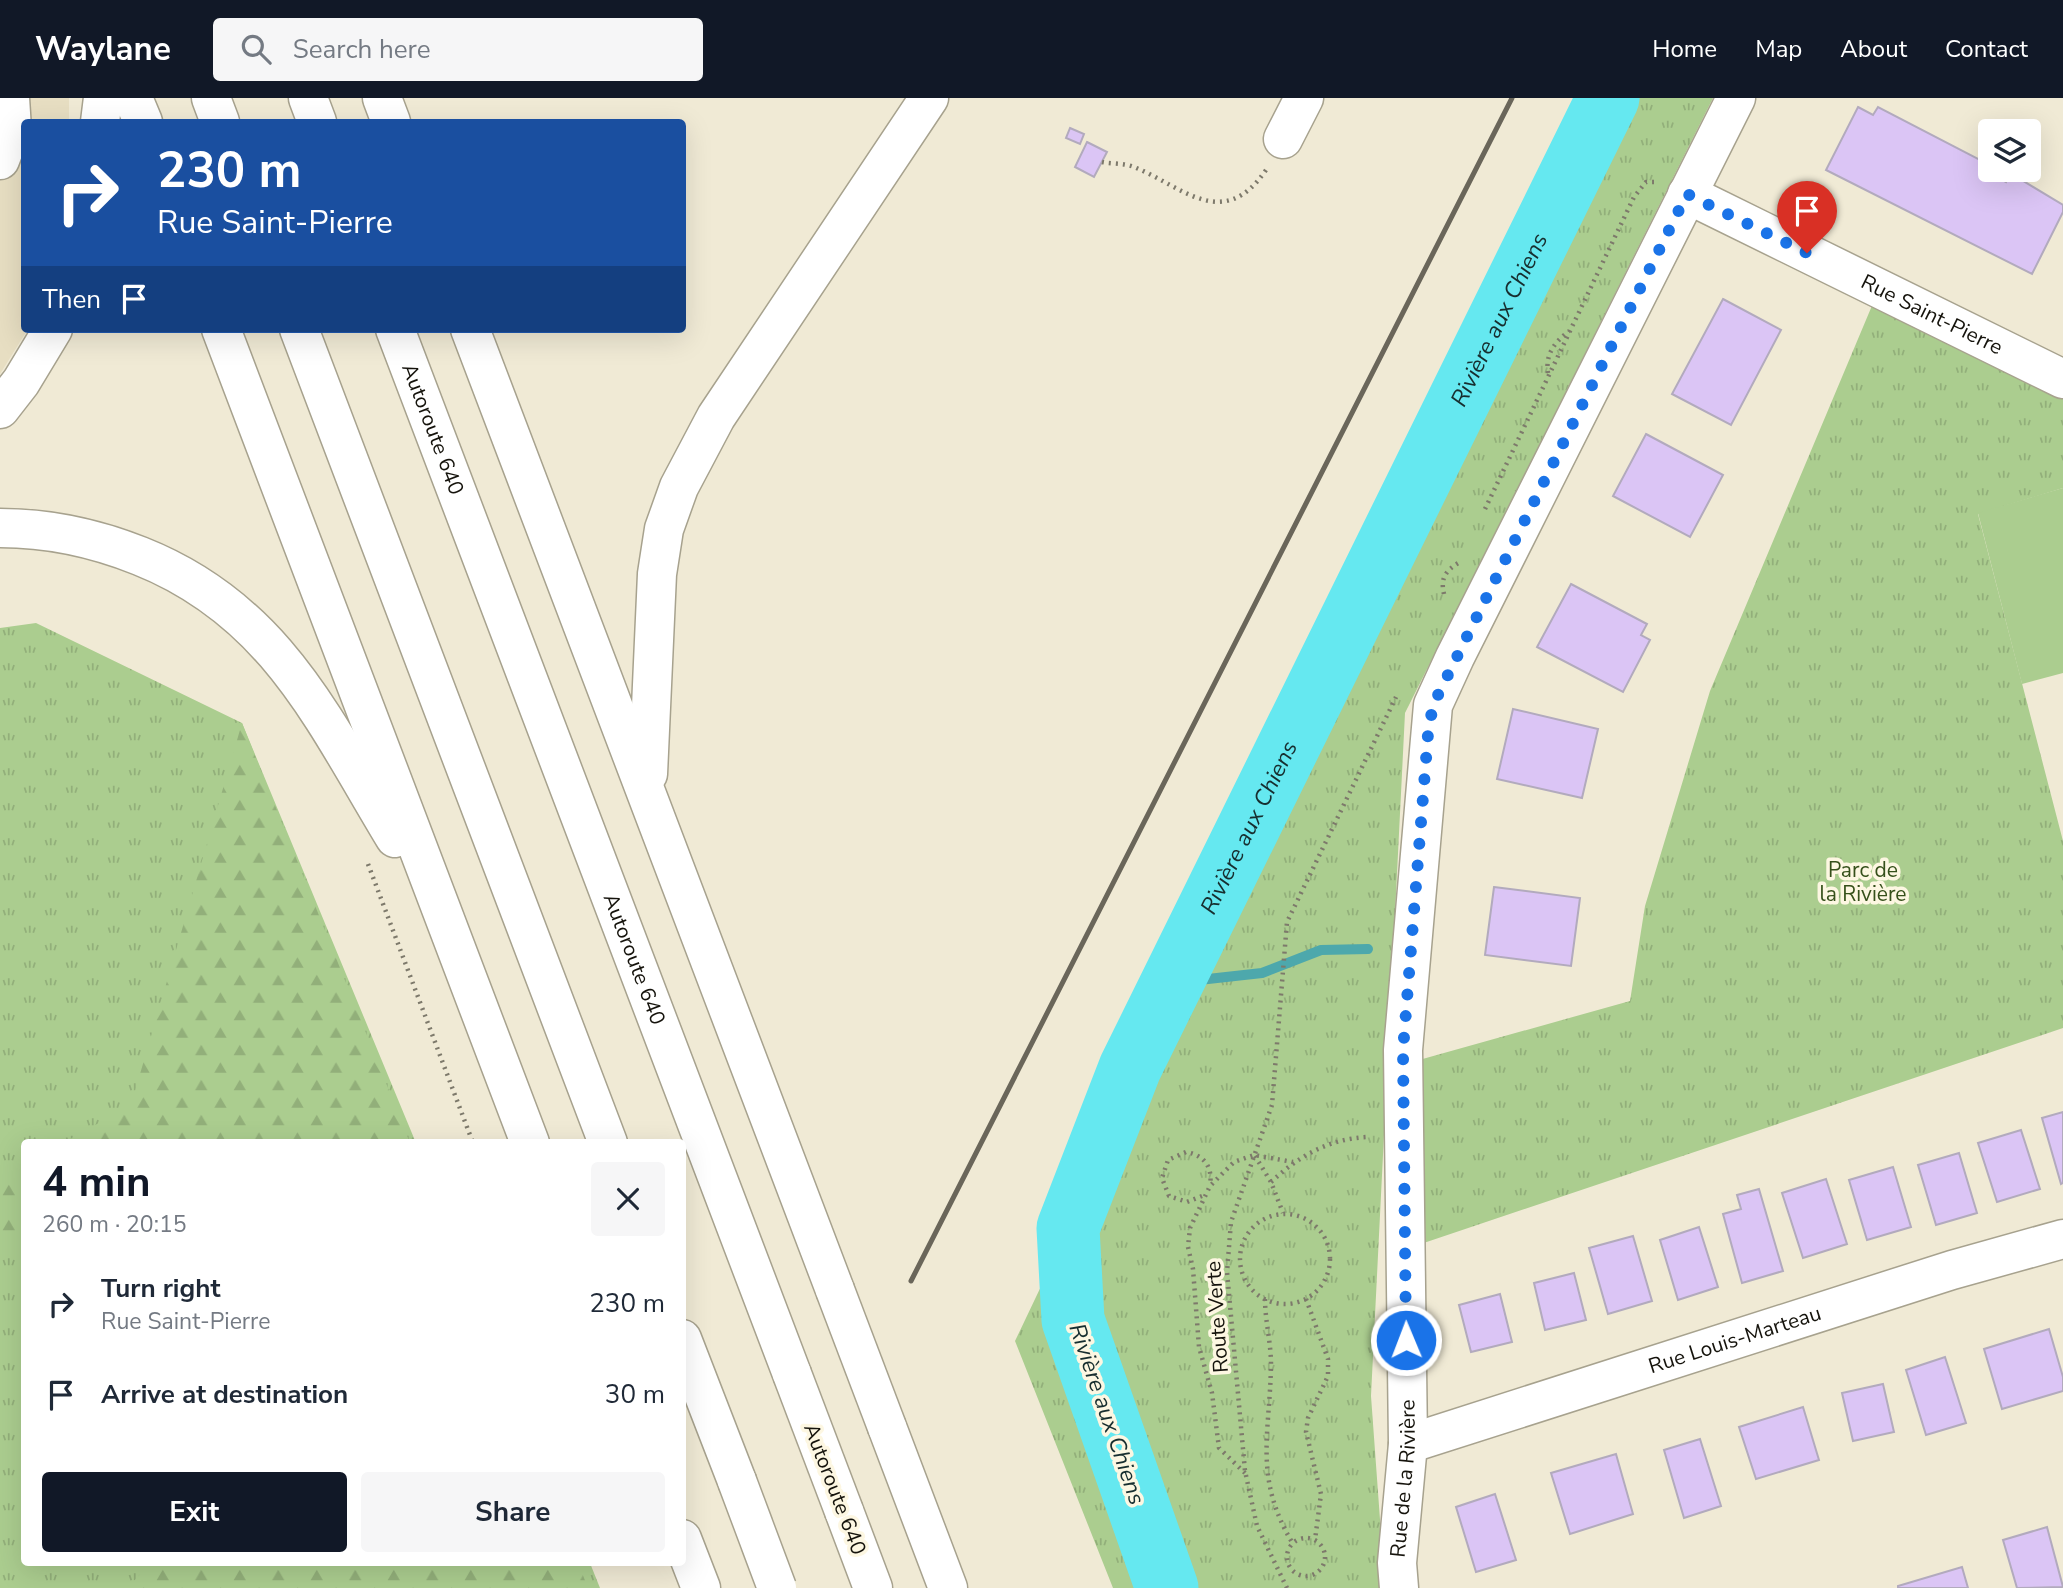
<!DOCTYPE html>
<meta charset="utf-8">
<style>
body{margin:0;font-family:"Nunito Sans",sans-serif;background:#f6f6f7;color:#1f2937;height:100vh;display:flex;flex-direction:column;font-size:26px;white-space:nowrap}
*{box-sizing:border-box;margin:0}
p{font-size:23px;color:#747a83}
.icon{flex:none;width:38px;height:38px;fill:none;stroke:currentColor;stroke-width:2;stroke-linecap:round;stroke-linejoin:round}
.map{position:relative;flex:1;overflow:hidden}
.side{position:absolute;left:21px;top:1041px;width:665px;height:427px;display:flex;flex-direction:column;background:#fff;border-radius:7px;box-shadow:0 7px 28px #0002}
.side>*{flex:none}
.guide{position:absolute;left:21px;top:21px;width:665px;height:214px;border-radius:7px;box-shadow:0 7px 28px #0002;background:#1a4fa0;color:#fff;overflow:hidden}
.controls{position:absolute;left:1978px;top:21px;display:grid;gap:14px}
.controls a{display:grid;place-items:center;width:63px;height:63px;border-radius:7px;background:#fff;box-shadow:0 7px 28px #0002;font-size:35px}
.pin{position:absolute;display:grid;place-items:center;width:60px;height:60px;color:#fff;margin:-72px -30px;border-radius:50% 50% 50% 0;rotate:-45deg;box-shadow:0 0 7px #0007}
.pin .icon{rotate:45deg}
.me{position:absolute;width:77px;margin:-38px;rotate:359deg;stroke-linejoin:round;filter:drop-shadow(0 0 5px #0008)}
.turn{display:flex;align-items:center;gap:24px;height:147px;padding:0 21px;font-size:32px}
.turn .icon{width:91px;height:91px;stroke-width:2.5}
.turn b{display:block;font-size:49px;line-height:60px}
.then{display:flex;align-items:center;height:66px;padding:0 21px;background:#0003;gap:14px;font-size:26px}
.round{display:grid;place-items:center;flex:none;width:74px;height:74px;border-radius:7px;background:#f6f6f7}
.headline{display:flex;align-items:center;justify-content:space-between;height:119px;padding:0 21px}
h1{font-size:42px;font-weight:700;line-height:52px;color:#111827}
.action{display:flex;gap:14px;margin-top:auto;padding:14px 21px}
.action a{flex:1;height:80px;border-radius:7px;background:#111827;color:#fff;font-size:28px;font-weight:700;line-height:80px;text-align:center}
.action a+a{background:#f6f6f7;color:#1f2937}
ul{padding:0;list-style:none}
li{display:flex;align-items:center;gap:21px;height:91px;padding:0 21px}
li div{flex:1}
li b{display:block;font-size:26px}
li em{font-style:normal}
header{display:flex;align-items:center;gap:42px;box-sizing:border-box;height:98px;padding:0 35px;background:#111827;color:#fff}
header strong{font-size:33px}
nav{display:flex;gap:38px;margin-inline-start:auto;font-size:24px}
.search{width:490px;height:63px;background:#f6f6f7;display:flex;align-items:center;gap:18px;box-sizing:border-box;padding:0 24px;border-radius:7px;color:#747a83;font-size:26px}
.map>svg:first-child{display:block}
.built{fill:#e7dec2}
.grass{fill:url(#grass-tufts)}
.forest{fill:url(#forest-firs)}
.garden{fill:#abcd8f}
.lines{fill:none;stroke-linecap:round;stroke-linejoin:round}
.stream{stroke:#4da8ac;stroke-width:10}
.river{stroke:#65e8f0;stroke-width:63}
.building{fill:#dbc5f5;stroke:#b2aabd;stroke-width:2}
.minor-casing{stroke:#a7a28e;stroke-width:41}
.highway-casing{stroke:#a7a28e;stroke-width:41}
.path{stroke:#7d796b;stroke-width:4.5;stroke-dasharray:2 5;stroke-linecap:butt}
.minor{stroke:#fff;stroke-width:38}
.highway{stroke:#fff;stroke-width:38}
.rail{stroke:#6a665a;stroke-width:5}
.highway-bridge-casing{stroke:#a7a28e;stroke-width:41;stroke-linecap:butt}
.highway-bridge{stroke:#fff;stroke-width:38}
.route{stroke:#1a73e8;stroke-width:12;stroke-dasharray:0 21.6}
.labels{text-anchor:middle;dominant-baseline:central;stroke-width:7;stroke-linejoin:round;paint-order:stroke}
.street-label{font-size:21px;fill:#15130c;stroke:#fdf7e2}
.park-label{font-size:21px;fill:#35501a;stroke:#fdf7e2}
.water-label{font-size:23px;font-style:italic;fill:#172e2f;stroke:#fdf7e2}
</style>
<header>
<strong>Waylane</strong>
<div class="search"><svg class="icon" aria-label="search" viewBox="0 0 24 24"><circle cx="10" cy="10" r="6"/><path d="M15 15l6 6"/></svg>Search here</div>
<nav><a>Home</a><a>Map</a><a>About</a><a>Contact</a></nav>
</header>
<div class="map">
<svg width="2063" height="1490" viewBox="0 0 2063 1490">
<defs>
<pattern id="grass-tufts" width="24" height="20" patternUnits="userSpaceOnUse" patternTransform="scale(1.75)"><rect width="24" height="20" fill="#abcd8f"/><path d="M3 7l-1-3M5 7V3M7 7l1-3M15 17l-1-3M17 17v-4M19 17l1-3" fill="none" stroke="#92af7a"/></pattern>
<pattern id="forest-firs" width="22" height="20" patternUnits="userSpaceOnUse" patternTransform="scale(1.75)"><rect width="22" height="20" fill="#abcd8f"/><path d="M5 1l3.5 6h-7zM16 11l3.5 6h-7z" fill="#92af7a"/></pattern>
</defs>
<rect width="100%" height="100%" fill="#f0ead5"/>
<!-- built -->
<polygon class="built" points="0,0 69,0 69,24 24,24 24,231 28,231 0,276"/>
<!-- grass -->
<g class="grass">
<polygon points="1607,0 1713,0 1405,615 1371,1298 1385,1490 1113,1490 1015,1243"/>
<polygon points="1879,191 2063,281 2063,390 1978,416 2063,743 2063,930 1397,1154 1394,969 1630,903 1645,808 1710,593"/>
<polygon points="36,525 242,625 416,1045 24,1045 24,1465 590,1465 600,1490 0,1490 0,530"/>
</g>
<!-- forest -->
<g class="forest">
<polygon points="242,625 410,1045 63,1045 131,1007"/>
<polygon points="24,1066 24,1166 0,1137 0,1080"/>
<polygon points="150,1465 578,1465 588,1490 137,1490 134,1483"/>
</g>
<!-- garden -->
<polygon class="garden" points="2063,390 2063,575 2022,586 1978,415"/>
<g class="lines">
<!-- stream -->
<polyline class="stream" points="1172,885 1262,875 1321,852 1368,851"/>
<!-- river -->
<path class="river" id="s1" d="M1167,1490l-94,-268 -5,-92 62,-160 478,-970"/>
</g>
<!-- building -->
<g class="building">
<polygon points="1858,9 1873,17 1878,9 1990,67 1986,73 2006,84 2010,75 2063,107 2063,114 2032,176 1826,72"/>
<polygon points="1070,30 1084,36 1080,46 1066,40"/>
<polygon points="1087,44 1107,54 1094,79 1075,69"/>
<polygon points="1723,201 1781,232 1731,327 1672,296"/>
<polygon points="1646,336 1723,377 1690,439 1613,398"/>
<polygon points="1571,486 1647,526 1641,537 1650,542 1623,594 1537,549"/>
<polygon points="1513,611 1598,631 1582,700 1497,681"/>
<polygon points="1494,789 1580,800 1571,868 1485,857"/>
<polygon points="2063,1014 2063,1085 2061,1086 2042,1020"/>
<polygon points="2021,1032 2040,1091 1997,1104 1978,1045"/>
<polygon points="1959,1055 1977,1115 1936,1127 1918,1067"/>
<polygon points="1893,1069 1911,1129 1867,1142 1849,1082"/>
<polygon points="1826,1081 1847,1146 1803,1160 1782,1095"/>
<polygon points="1759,1091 1783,1173 1742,1185 1723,1116 1741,1111 1737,1097"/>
<polygon points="1699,1129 1718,1189 1678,1202 1660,1142"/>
<polygon points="1633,1138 1652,1203 1608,1216 1589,1150"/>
<polygon points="1574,1175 1586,1222 1545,1232 1534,1185"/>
<polygon points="1500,1196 1512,1244 1471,1254 1459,1207"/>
<polygon points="2049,1231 2063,1279 2063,1293 2002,1311 1984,1251"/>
<polygon points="1945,1259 1966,1325 1926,1337 1906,1272"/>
<polygon points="1883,1286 1894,1334 1853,1343 1842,1295"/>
<polygon points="1803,1309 1819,1362 1756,1381 1739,1329"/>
<polygon points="1700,1341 1721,1408 1684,1420 1664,1352"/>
<polygon points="1616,1356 1633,1416 1570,1436 1551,1375"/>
<polygon points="1495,1396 1516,1462 1476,1474 1456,1409"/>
<polygon points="2047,1429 2063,1489 2017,1490 2003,1442"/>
<polygon points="1962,1469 1968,1490 1898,1490 1898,1488"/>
</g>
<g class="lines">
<defs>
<g id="minor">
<polyline points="1283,41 1304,0"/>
<polyline points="0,62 12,31 10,0"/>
<path id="s2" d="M1687,96l376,185"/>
<path id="s3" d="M1408,1346l544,-174 111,-31"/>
<path id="s4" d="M1399,1490l-2,-25 11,-119 -5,-394 30,-345 22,-48 281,-559"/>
</g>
<g id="highway">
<polyline points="133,0 143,24"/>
<polyline points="211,0 220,24"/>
<polyline points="308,0 317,24"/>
<polyline points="382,0 391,24"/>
<polyline points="100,24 103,0"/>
<polyline points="221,231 530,1045"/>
<polyline points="299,231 608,1045"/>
<path id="s5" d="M395,231l397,1045"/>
<polyline points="470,231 835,1192"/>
<polyline points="0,311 21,284 53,231"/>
<path d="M0,430c49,0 95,10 140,28 136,54 184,165 255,282"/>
<polyline points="648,676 657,476 664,431 679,389 716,319 929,0"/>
<polyline points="682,1241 737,1383"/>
<polyline points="887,1329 948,1490"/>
<polyline points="844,1413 873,1490"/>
<polyline points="682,1441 701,1490"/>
</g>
</defs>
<!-- minor casing -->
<use href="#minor" class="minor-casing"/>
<!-- highway casing -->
<use href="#highway" class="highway-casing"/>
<!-- path -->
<g class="path">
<path d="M1102,64c10,2 22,1 32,5 48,19 89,66 132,3"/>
<path d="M1548,275c-3,-19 7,-31 21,-42"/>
<polyline points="1485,411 1634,99 1646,84 1654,84"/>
<path d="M1444,496c-4,-16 2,-24 16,-32"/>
<polyline points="368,766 473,1045"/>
<polyline points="1255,1058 1271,1084 1283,1115"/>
<path d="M1271,1084c28,-26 57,-43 96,-45"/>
<path d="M1202,1098l-15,6 -18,-6 -7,-18 6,-18 18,-8c18,3 27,15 24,33"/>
<circle cx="1285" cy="1161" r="45"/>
<path d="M1265,1201c0,21 6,44 6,65 -1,71 -18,113 22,180"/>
<polyline points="1306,1201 1328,1261 1328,1278 1308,1320 1306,1334 1321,1396 1315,1442"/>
<polyline points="1245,1375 1219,1350 1212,1295 1199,1249 1193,1171 1188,1149 1190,1130 1210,1088 1234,1064 1254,1057 1293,1064"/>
<circle cx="1306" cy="1459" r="19"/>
<polyline points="1287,1490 1257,1428 1245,1373 1227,1174 1231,1124 1272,1007 1287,824 1396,599"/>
</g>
<!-- minor -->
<use href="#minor" class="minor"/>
<!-- highway -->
<use href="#highway" class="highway"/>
<!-- rail -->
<polyline class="rail" points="911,1183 1512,0"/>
<defs>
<g id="highway-bridge">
<polyline points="835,1192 887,1329"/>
<polyline points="792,1276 844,1413"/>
<polyline points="737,1383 777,1490"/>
</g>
</defs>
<!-- highway-bridge casing -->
<use href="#highway-bridge" class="highway-bridge-casing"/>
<!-- highway-bridge -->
<use href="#highway-bridge" class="highway-bridge"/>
</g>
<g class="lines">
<!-- route -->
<polyline class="route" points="1406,1242 1403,952 1428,636 1433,607 1687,96 1807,155"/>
</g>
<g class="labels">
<!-- street labels -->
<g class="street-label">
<text stroke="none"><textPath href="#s2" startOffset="273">Rue Saint-Pierre</textPath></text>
<text stroke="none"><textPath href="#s5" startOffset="107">Autoroute 640</textPath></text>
<text stroke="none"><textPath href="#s5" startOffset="674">Autoroute 640</textPath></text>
<text transform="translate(1217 1219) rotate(-94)">Route Verte</text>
<text stroke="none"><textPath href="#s3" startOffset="343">Rue Louis-Marteau</textPath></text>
<text stroke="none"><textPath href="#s4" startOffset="110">Rue de la Rivière</textPath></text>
<text transform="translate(835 1391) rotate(69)">Autoroute 640</text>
</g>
<!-- park labels -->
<g class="park-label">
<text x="1863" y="772">Parc de<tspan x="1863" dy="24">la Rivière</tspan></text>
</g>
<!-- water labels -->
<g class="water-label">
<text stroke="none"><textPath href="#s1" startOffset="1382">Rivière aux Chiens</textPath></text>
<text stroke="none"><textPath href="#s1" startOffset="816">Rivière aux Chiens</textPath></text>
<text transform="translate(1107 1316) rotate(71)">Rivière aux Chiens</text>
</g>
</g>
</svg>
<div class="controls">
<a><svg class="icon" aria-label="layers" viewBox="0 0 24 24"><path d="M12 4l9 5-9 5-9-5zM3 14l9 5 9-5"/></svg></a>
</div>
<div class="pin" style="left:1807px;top:155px;background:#d93025"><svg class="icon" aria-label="arrive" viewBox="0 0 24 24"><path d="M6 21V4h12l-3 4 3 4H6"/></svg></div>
<svg class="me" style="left:1406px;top:1242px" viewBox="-20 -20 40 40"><circle r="17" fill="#1a73e8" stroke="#fff" stroke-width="3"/><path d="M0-11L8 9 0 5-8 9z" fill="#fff"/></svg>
<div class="guide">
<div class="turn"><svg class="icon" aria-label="right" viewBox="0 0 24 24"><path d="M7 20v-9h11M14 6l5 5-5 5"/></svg><div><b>230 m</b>Rue Saint-Pierre</div></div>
<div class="then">Then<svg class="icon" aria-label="arrive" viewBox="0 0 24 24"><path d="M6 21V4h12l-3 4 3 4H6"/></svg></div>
</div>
<section class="side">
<div class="headline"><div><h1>4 min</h1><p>260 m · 20:15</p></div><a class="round"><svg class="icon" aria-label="close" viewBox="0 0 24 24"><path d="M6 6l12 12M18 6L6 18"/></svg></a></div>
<ul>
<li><svg class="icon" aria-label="right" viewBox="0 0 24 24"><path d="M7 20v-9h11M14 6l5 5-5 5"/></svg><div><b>Turn right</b><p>Rue Saint-Pierre</p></div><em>230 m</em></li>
<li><svg class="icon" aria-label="arrive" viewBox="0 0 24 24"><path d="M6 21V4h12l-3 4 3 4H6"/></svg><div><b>Arrive at destination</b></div><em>30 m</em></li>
</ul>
<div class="action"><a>Exit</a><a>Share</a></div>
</section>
</div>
